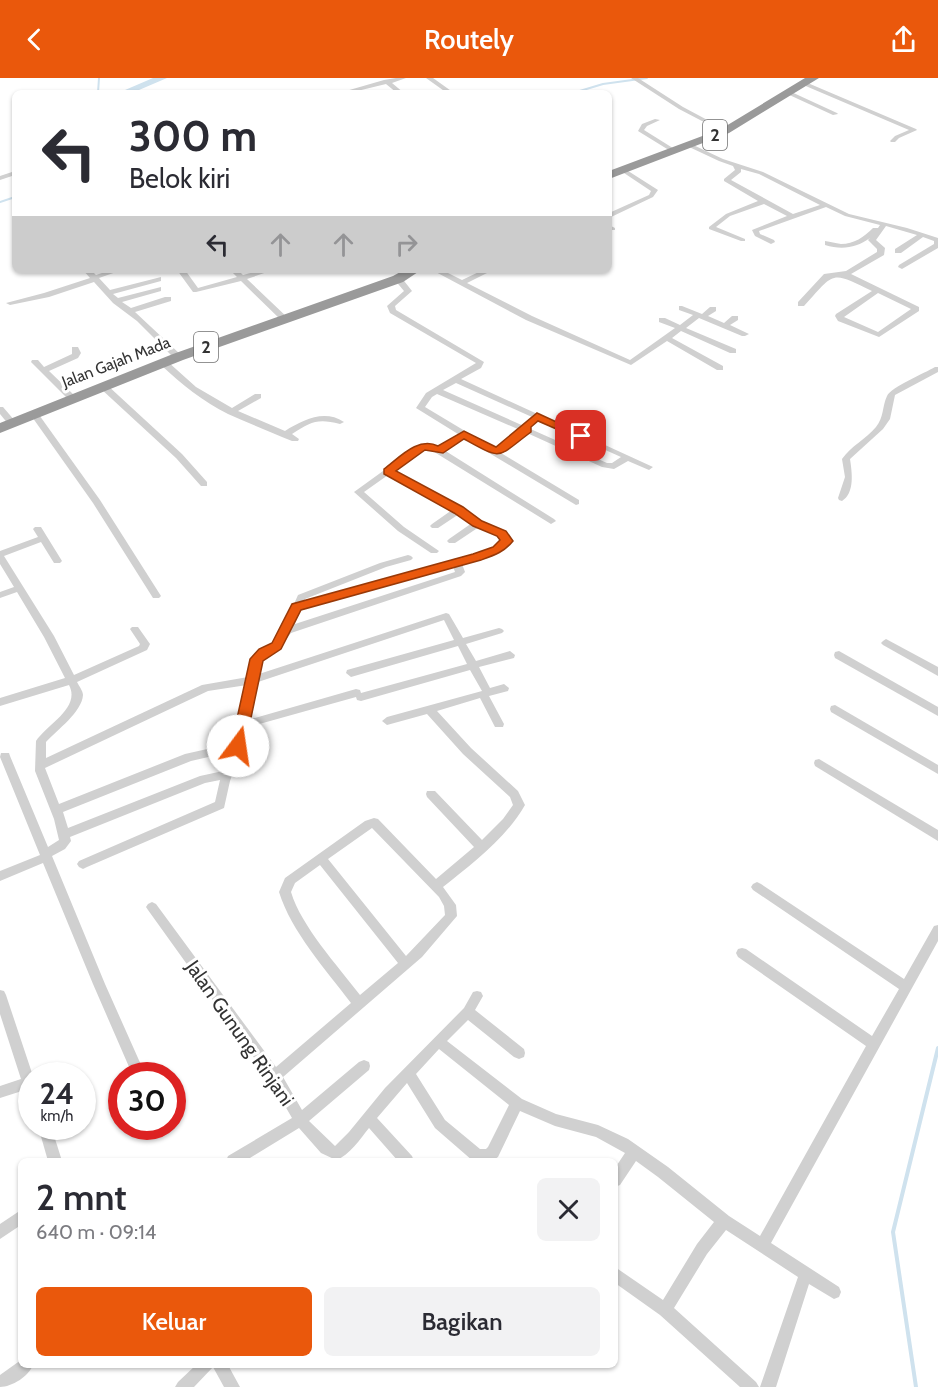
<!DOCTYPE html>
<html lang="id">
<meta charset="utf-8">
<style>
body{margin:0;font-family:Cabin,sans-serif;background:#f2f2f3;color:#2b2b33;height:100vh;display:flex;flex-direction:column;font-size:22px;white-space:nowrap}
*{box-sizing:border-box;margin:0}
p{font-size:20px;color:#7c7c81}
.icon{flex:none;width:33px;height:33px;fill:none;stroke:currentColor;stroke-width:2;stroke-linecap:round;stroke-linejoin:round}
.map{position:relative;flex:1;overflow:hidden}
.panel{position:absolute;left:18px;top:1080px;width:600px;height:210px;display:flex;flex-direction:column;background:#fff;border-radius:9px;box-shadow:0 2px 4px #0004}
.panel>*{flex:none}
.guide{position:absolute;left:12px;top:12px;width:600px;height:183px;border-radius:9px;box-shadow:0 2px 4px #0004;background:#fff;color:#2b2b33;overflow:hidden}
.speed{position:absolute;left:18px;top:984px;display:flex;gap:12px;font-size:30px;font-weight:700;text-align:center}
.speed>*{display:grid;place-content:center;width:78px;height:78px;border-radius:50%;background:#fff;box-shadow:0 2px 4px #0004;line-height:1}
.speed small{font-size:15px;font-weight:400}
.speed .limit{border:9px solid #d22;background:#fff;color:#111}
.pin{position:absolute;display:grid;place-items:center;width:51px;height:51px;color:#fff;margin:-26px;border-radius:12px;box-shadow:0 3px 9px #0006}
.me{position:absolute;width:66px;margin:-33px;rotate:14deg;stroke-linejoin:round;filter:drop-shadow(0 0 4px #0008)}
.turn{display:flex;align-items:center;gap:21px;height:126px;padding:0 18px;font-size:27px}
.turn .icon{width:78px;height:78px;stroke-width:2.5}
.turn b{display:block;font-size:42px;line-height:51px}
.lanes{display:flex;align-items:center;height:57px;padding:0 18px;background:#0003;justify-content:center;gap:30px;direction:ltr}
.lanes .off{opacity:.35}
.round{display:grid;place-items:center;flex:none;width:63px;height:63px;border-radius:9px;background:#f2f2f3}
.head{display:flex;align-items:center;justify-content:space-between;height:102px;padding:0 18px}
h1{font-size:36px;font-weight:600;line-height:45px}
.action{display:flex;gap:12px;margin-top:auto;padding:12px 18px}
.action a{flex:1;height:69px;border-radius:9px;background:#ea580c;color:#fff;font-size:24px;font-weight:600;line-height:69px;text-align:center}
.action a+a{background:#f2f2f3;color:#2b2b33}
header{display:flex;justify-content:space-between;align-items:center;height:78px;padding:0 18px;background:#ea580c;color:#fff;font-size:27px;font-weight:600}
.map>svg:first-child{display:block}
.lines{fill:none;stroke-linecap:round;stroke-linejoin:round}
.stream-far1{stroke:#cfe2ee;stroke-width:2}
.stream{stroke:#cfe2ee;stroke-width:4}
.river{fill:#cfe2ee;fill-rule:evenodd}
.street{fill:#d0d0d0;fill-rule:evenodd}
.highway{fill:#9a9a9a;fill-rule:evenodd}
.route{fill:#ea580c;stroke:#983908;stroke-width:1.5}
.labels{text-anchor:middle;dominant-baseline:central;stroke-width:6;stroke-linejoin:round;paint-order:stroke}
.far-street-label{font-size:16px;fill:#333;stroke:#fff}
.shield{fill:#fff;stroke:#707070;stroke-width:1.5}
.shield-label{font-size:18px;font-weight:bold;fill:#333}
.street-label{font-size:20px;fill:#333;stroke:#fff}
</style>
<header><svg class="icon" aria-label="back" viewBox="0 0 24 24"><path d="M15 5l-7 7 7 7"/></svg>Routely<svg class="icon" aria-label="share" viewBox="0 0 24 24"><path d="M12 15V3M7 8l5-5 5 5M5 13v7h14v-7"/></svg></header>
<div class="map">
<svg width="938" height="1309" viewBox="0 0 938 1309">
<rect width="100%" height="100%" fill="#fff"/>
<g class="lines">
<!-- stream-far1 -->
<g class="stream-far1">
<polyline points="98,15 99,0"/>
<polyline points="573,15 603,6 647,0"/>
<polyline points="0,124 15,119"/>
</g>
<!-- stream -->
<polyline class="stream" points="916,1309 893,1154 938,970"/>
<!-- river -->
<polygon class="river" points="153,0 167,0 132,15 118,15"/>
<!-- street -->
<g class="street">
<polygon points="396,0 406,0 392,5 404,15 397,15 386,6 349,15 339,15 384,2"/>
<polygon points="426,0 433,0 454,15 447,15"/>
<polygon points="631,0 638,0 683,29 728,53 723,54 679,31"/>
<polygon points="803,3 916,51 917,52 899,60 895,64 891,64 890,63 895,58 909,52 801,6 800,5"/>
<polygon points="787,12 837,35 838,36 833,37 785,15 784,14"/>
<polygon points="655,41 660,42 647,48 644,52 676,72 676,74 672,74 638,53 642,46"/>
<path d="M689,65l34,16 40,13 86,42 58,14 31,10v10l-36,21 -4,-2 1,-2 35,-21v-3l-11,-4 -22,16h-6v-4l22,-14 -31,-9 -10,14 9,8 -1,7 -33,19 68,33v4l-40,26 -41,-16 -3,-5 1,-2 36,-23c-42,-21 -37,-19 -68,15h-6v-4l26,-28 22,-3 31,-19v-3l-9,-9 2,-2c-14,10 -28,12 -45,7v-4c6,1 10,2 16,3 13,0 23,-7 32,-16h5l2,-3 -35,-9 -19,-9 -67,24 1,3 14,6 1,2 -4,2 -16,-8 -3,-6 35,-14 -23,-12 -34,12 -14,11 29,12v2h-4l-32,-12v-2l17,-13 32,-13 -34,-20v-2l11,-9 -2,-4 -14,-5 -32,-15v-2zM741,91l18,5 61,31 -27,9 -62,-34 10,-8zM878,215l33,16 -33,23 -34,-15z"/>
<polygon points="621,91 625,91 658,112 653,119 609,140 609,135 649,117 651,113 621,93"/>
<polygon points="15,93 15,97 0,102 0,98"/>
<polygon points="609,147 615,150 615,152 609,152"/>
<polygon points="83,192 91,192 96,197 111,192 122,192 99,200 110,212 161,199 161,203 113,216 118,220 161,209 161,213 122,224 131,230 165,219 171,219 171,223 135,234 181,277 181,281 175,281 137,243 113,225 94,204 49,219 10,227 6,225 44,215 90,200"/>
<polygon points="177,192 185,192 198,210 237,199 230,192 238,192 243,197 261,192 273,192 247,201 289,241 282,243 241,203 196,214 193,214"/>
<polygon points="432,192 442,192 462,202 483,192 493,192 467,205 532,238 630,282 675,250 659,244 659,240 665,240 680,247 693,237 679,232 679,228 682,228 702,236 710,229 716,229 716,233 708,238 724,245 732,238 738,238 738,242 730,247 749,256 745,258 742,258 699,240 686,250 736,271 736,275 730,275 681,253 672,260 723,288 723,292 717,292 667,263 631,287 526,242"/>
<path d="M395,199h6l11,14 -17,15 1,4 88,52 -3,6 -20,11 192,88 -4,3 -21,-9 -14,8 -12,-2 -75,-34 -26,20 78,47v4l-3,1 -112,-67 -20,12 110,69 2,2 -5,3 -120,-74h-7l-30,21 68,37 19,13 24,11 7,9c-13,15 -32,18 -50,23l3,8 -4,4 -170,57 -11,14 -18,13 -3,14 187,-61 3,1 14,24 36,-10 3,1 2,2 -2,2 -36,11 10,17 34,-10 5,4 -1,3 -35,9 11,21 14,-4 5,4 -1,3 -19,5 15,28 -1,3h-8l-15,-29 -43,13 34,37 47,43 7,14c-17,31 -54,60 -82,82l13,18 1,11 -35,41 -139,120 19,33 57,-48 5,-2 5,2 1,4 -1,4 -60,51 26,25 14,-14 36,-44 79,-80 9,-16 4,-1 4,1 2,4 -8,14 49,39 1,4 -1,4 -5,2 -5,-2 -46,-37 -21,21 75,58 34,15 42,11 30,14 40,28 61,49 31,20 106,-190 -128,-89 -2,-4 2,-4 4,-1 4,1 126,87 27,-47 -146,-99 -2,-3 2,-3 4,-2 4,2 143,95 30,-53 4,-1v16l-167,302 68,44 2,5 -2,5 -5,2 -25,-15 -33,103h-16l38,-110 -72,-47 -19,24 -33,54 82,74 3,5h-19l-80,-72 -45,-32v-16l48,33 34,-56 17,-22 -56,-45 -22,-16 -16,24 -5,2v-19l10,-15 -29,-16 -41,-11 -35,-15 -22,46 -6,4h-19l-38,-33 -28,-45 -30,35 35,38 2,5h-16l-29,-33c-9,11 -19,27 -33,32l-15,-7 -22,-25 -54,33h-19l2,-5 64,-38 -22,-38 -122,-170 -2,-3 2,-3 4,-2 4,2 120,163 75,-64c-25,-33 -60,-72 -72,-111l6,-14 80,-57 9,-3 4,1 58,60 38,-32 -47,-50 -1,-3 1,-3h8l47,49 21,-21 10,-14 -3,-8 -47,-43 -36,-40 -40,11 -5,-4 5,-4 95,-26 -12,-21 -109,31 -4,-1 -1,-3 -107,30 -19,54 -6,27 -137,59 -4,2 -4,-2 -2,-3 2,-3 136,-59 5,-22 -15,3 -135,54 1,4 -6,8 -13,7 53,128 41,92h-13l-40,-92 -50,-121 -43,18v-10l40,-16 -40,-98 1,-4h8l1,3 38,91 11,-7 -5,-21 -19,-48 1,-30c11,-17 45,-33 33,-56l-69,21v-8l65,-20 -21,-41 -27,-45 -17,6v-6l14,-5 -14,-23v-13l38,-14 -5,-8 2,-2h6l21,34 -2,2h-6l-13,-21 -37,14 50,80 20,39 65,-29 1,-2 -10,-15 2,-2h6l12,17 -3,6 -70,32c2,4 6,9 6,13 -1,17 -26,35 -37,47v16l156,-73 46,-8 5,-21 25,-18 8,-16 12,-27 82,-32 28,-8 3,1 2,2 -2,2 -25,7 -81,32 -1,3 148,-41 1,-2c17,-1 36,-7 49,-18l-3,-5 -20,-9 -24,16h-6l-2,-2 2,-2 23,-16 -13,-9 -21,14h-6l-2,-2 2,-2 20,-14 -64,-35 -24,17 40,35 35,24 -2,2h-6l-33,-22 -44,-39 65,-47 14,-1 5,3 20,-13 -42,-26 10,-15 50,-30 -86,-50 -3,-7 17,-15 -10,-12zM456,305l165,74 -9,6h-5l-164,-73zM437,316l83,36 -25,19 -70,-42 7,-10zM453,488l2,6 -160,52 6,-15zM444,542l10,20 -107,30 -1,3 5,4 107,-31 9,18 -106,29 -1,-3 -4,-1 -105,30 7,-37zM247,607l-9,47 -4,11 -49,11 -126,50 -14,-36 163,-77zM230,674l-7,19 -23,5 -132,52 -5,-16 128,-51zM372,750l67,69 5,9 1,9 -39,41 -78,-97zM320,787l78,98 -38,32c-22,-29 -59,-69 -69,-103l4,-9zM439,971l70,56 -21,42 -2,2h-6l-35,-29 -29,-46z"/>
<polygon points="72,269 78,269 81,275 78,280 49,293 75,318 76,320 72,322 69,322 31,284 32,282 38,282 44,289 72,276"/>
<path d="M161,283h6l29,26 36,21 23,-14h6v4l-23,13 47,20c18,-11 39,-22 59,-9l-4,2c-23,-6 -29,-2 -48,10l7,5 -1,2h-6c-21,-9 -44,-18 -64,-27 -24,-12 -47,-30 -67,-49z"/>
<path d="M935,289h3v5l-43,23 -5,24 -7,10 -33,30c2,13 5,34 -8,42l-3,-1 -1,-2 7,-21 -3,-18c9,-13 24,-20 34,-32 8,-10 6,-20 11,-31 4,-9 38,-23 48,-29z"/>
<polygon points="100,306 106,306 182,376 207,404 207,408 201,408 176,380 100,310"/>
<polygon points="0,329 3,329 15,343 15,347 9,347 0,336"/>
<polygon points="31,334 37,334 100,422 161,518 159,520 153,520 93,425 30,336"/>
<polygon points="886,561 938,589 938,598 883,567 881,565 883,563"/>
<polygon points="839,573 938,629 938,638 835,580 834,577 835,574"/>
<polygon points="835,627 938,687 938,696 831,634 830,631 831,628"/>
<polygon points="819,681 938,752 938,763 815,688 814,685 815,682"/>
<polygon points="0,912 4,913 6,917 33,998 32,998 32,1020 27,1018 25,1012 0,1020 0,1008 21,1001 0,936"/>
<polygon points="38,1048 51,1048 62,1083 48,1083"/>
<polygon points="21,1132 21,1147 0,1161 0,1146"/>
<path d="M21,1282v5h12c-4,11 -21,22 -33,22v-12z"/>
<polygon points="196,1287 228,1287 240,1309 224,1309 213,1289 194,1309 175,1309 178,1304"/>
</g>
<!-- highway -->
<g class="highway">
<polygon points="805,0 819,0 729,55 609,101 609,93 721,51"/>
<polygon points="404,192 421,192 403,204 183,282 0,355 0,345 173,276 393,198"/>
</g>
</g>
<!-- route -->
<path class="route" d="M537,335l50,23 -6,3 -4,-1 -39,-17 -7,6v5c-35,26 -27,29 -67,7l-21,14 -18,-3 -29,21 67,36 19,14 24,10 7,10c-9,11 -18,14 -32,19l-180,50 -20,39 -18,12 -18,85 -2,4h-10l-2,-4 19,-87 9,-10 13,-6 20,-39 181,-50 20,-7 7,-7 -3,-4 -24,-10 -19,-13 -70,-39v-5c15,-11 34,-33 54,-23l26,-15 32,16z"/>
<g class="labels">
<!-- far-street labels -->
<g class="far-street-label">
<text transform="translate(116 284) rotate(-21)">Jalan Gajah Mada</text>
</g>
<!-- shield labels -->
<g class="shield">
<rect x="703" y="42" width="24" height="30" rx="4.5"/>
<rect x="194" y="254" width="24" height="30" rx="4.5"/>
</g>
<g class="shield-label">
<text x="715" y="57">2</text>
<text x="206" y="269">2</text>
</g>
<!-- street labels -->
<g class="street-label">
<text transform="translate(240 955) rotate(55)">Jalan Gunung Rinjani</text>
</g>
</g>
</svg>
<div class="speed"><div>24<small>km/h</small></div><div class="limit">30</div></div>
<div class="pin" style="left:581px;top:358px;background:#d93025"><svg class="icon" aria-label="arrive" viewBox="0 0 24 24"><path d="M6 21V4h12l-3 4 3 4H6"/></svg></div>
<svg class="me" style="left:238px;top:668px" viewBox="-20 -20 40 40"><circle r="19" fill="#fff"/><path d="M0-13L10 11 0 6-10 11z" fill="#ea580c"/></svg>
<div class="guide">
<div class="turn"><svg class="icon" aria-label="left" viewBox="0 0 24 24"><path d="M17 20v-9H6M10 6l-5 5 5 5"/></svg><div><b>300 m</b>Belok kiri</div></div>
<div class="lanes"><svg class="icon" aria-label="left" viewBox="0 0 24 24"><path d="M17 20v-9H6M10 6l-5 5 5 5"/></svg><svg class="icon off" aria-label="ahead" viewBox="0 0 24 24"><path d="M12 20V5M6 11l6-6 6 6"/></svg><svg class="icon off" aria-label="ahead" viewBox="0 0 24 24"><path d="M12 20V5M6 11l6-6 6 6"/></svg><svg class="icon off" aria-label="right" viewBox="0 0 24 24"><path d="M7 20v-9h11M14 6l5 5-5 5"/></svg></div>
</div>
<section class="panel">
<div class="head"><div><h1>2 mnt</h1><p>640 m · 09:14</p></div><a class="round"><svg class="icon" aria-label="close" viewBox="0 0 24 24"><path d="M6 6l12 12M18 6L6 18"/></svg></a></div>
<div class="action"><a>Keluar</a><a>Bagikan</a></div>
</section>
</div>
